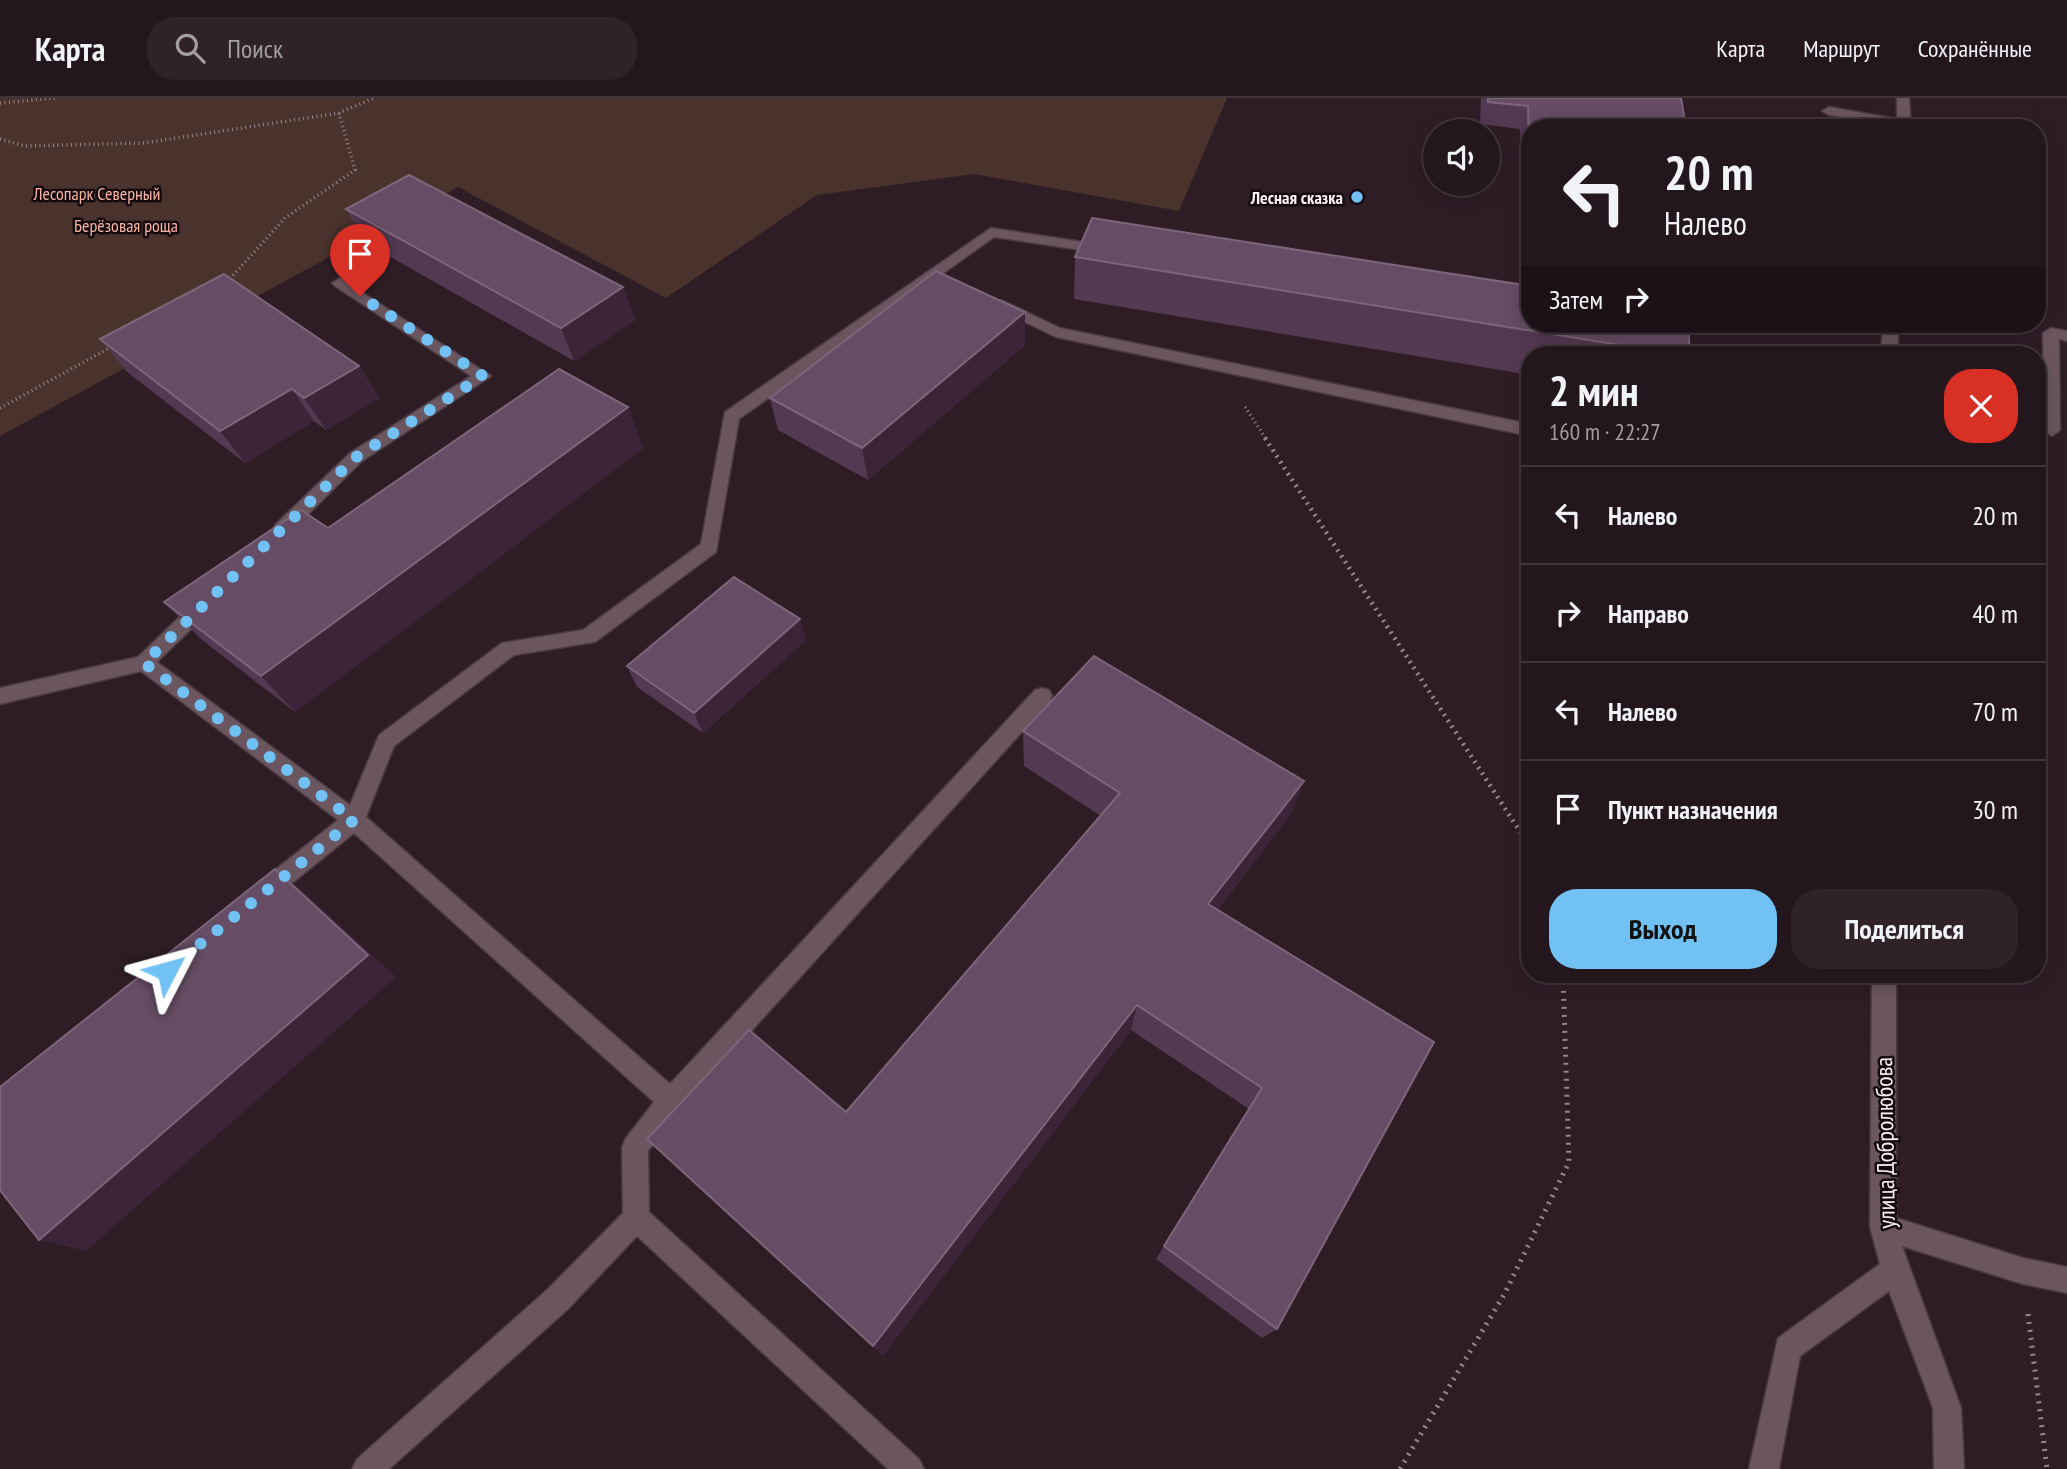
<!DOCTYPE html>
<html lang="ru">
<meta charset="utf-8">
<style>
body{margin:0;font-family:"PT Sans Narrow",sans-serif;background:#2f2329;color:#f1f3f6;height:100vh;display:flex;flex-direction:column;font-size:26px;white-space:nowrap}
*{box-sizing:border-box;margin:0}
p{font-size:23px;color:#a39fa3}
.icon{flex:none;width:38px;height:38px;fill:none;stroke:currentColor;stroke-width:2;stroke-linecap:round;stroke-linejoin:round}
.map{position:relative;flex:1;overflow:hidden}
.drawer{position:absolute;left:1521px;top:248px;width:525px;height:637px;display:flex;flex-direction:column;background:#23161c;border-radius:28px;box-shadow:0 4px 18px #0003,0 0 0 2px #40353b}
.drawer>*{flex:none}
.top-card{position:absolute;left:1521px;top:21px;width:525px;height:214px;border-radius:28px;box-shadow:0 4px 18px #0003,0 0 0 2px #40353b;background:#23161c;color:#f1f3f6;overflow:hidden}
.controls{position:absolute;left:1423px;top:21px;display:grid;gap:14px}
.controls a{display:grid;place-items:center;width:77px;height:77px;border-radius:50%;background:#23161c;box-shadow:0 4px 18px #0003,0 0 0 2px #40353b;font-size:35px}
.pin{position:absolute;display:grid;place-items:center;width:60px;height:60px;color:#fff;margin:-72px -30px;border-radius:50% 50% 50% 0;rotate:-45deg;box-shadow:0 0 7px #0007}
.pin .icon{rotate:45deg}
.me{position:absolute;width:77px;margin:-38px;rotate:51deg;stroke-linejoin:round;filter:drop-shadow(0 0 5px #0008)}
.turn{display:flex;align-items:center;gap:24px;height:147px;padding:0 28px;font-size:32px}
.turn .icon{width:91px;height:91px;stroke-width:2.5}
.turn b{display:block;font-size:49px;line-height:60px}
.then{display:flex;align-items:center;height:66px;padding:0 28px;background:#0003;gap:14px;font-size:26px}
.round{display:grid;place-items:center;flex:none;width:74px;height:74px;border-radius:28px;background:#2f2329}
.summary{display:flex;align-items:center;justify-content:space-between;height:119px;padding:0 28px}
h1{font-size:42px;font-weight:700;line-height:52px}
.button{display:flex;gap:14px;margin-top:auto;padding:14px 28px}
.button a{flex:1;height:80px;border-radius:28px;background:#72c1f5;color:#111;font-size:28px;font-weight:700;line-height:80px;text-align:center}
.button a+a{background:#2f2329;color:#f1f3f6}
ul{padding:0;list-style:none}
li{display:flex;align-items:center;gap:21px;height:98px;padding:0 28px;border-top:2px solid #40353b}
li div{flex:1}
li b{display:block;font-size:26px}
li em{font-style:normal}
header{display:flex;align-items:center;gap:42px;box-sizing:border-box;height:98px;padding:0 35px;background:#23161c;border-bottom:2px solid #40353b}
header strong{font-size:33px}
nav{display:flex;gap:38px;margin-inline-start:auto;font-size:24px}
.search{width:490px;height:63px;background:#2f2329;display:flex;align-items:center;gap:18px;box-sizing:border-box;padding:0 24px;border-radius:28px;color:#a39fa3;font-size:26px}
.map>svg:first-child{display:block}
.green{fill:#4a322d}
.lines{fill:none;stroke-linecap:round;stroke-linejoin:round}
.minor-casing{stroke:#493a42;stroke-width:3}
.path-far2{stroke:#96878e;stroke-width:3.5;stroke-dasharray:1 3.5;stroke-linecap:butt}
.path-far1{stroke:#96878e;stroke-width:4.5;stroke-dasharray:2 5;stroke-linecap:butt}
.path{stroke:#96878e;stroke-width:5;stroke-dasharray:2 6;stroke-linecap:butt}
.minor{fill:#6b565f;fill-rule:evenodd}
.wall{fill:#543952}
.shaded-wall{fill:#3d2539}
.building{fill:#664c64;stroke:#7d667a;stroke-width:2}
.route{stroke:#72c1f5;stroke-width:12;stroke-dasharray:0 21.6}
.poi-dot{fill:#72c1f5;stroke:#120a0e;stroke-width:2.5}
.labels{text-anchor:middle;dominant-baseline:central;stroke-width:5;stroke-linejoin:round;paint-order:stroke}
.far-park-label{font-size:18px;fill:#fcb3a2;stroke:#120a0e}
.far-poi-label{font-size:18px;font-weight:bold;fill:#fceff5;stroke:#120a0e;text-anchor:end}
.near-street-label{font-size:24px;fill:#fceff5;stroke:#120a0e}
</style>
<header>
<strong>Карта</strong>
<div class="search"><svg class="icon" aria-label="search" viewBox="0 0 24 24"><circle cx="10" cy="10" r="6"/><path d="M15 15l6 6"/></svg>Поиск</div>
<nav><a>Карта</a><a>Маршрут</a><a>Сохранённые</a></nav>
</header>
<div class="map">
<svg width="2067" height="1371" viewBox="0 0 2067 1371">
<rect width="100%" height="100%" fill="#2f1d26"/>
<!-- green -->
<polygon class="green" points="0,0 1227,0 1179,113 974,76 817,97 666,200 458,89 0,338"/>
<g class="lines">
<defs>
<g id="minor">
<polygon points="1897,0 1909,0 1911,30 1829,17 1822,13 1829,9 1897,21"/>
<polygon points="991,130 1109,148 1116,152 1109,156 994,139 739,321 716,454 595,544 514,557 394,648 366,719 670,986 1035,592 1042,590 1049,592 1052,598 1049,604 680,1012 648,1053 649,1114 919,1361 924,1371 888,1371 637,1138 568,1211 389,1371 352,1371 357,1361 548,1191 623,1115 622,1049 626,1040 654,1004 354,735 271,802 263,805 255,802 252,795 255,788 338,722 141,573 0,606 0,590 138,559 199,500 206,498 213,500 215,505 213,510 157,564 350,707 379,637 502,545 583,532 701,446 725,314"/>
<polygon points="340,180 491,278 362,363 288,436 276,436 273,431 276,426 350,355 471,278 335,188 332,185"/>
<polygon points="1001,202 1060,230 1530,326 1530,338 1056,239 996,210 993,207"/>
<polygon points="1883,226 1899,226 1897,257 1881,257"/>
<polygon points="2051,230 2067,233 2067,243 2059,241 2060,332 2052,338 2044,332 2043,235"/>
<polygon points="1872,877 1896,877 1896,1120 2023,1160 2067,1169 2067,1195 2023,1186 1902,1148 1961,1310 1964,1371 1934,1371 1933,1310 1889,1193 1800,1258 1779,1371 1749,1371 1778,1240 1880,1166 1870,1129"/>
</g>
</defs>
<!-- minor casing -->
<use href="#minor" class="minor-casing"/>
<!-- path-far2 -->
<g class="path-far2">
<polyline points="0,5 57,0"/>
<polyline points="0,41 24,48 144,45 339,15 374,0"/>
<polyline points="227,184 285,120 355,72 339,15"/>
<polyline points="1245,309 1266,341"/>
<polyline points="0,310 113,248"/>
</g>
<!-- path-far1 -->
<polyline class="path-far1" points="1265,340 1530,749"/>
<!-- path -->
<g class="path">
<polyline points="2028,1216 2047,1371"/>
<polyline points="1400,1371 1505,1195 1569,1064 1563,877"/>
</g>
<!-- minor -->
<use href="#minor" class="minor"/>
</g>
<!-- wall -->
<g class="wall">
<polygon points="1481,0 1681,0 1530,30 1530,77 1521,76 1520,31 1480,26"/>
<polygon points="346,111 623,189 635,222 574,263 364,144"/>
<polygon points="1075,159 1690,257 1530,257 1530,277 1074,201"/>
<polygon points="1025,214 1025,247 868,382 778,332 770,300"/>
<polygon points="100,241 359,268 379,300 326,332 314,323 245,365 127,274"/>
<polygon points="643,350 295,614 201,541 164,504 328,430"/>
<polygon points="806,542 703,635 637,589 627,568"/>
<polygon points="1023,633 1291,716 1217,812 1434,944 1277,1231 1262,1240 1156,1161 1249,1011 1131,932 883,1257 873,1248 846,1014 1101,718 1024,668"/>
</g>
<!-- shaded-wall -->
<g class="shaded-wall">
<polygon points="623,189 635,222 574,263 561,230"/>
<polygon points="1025,214 1025,247 868,382 862,350"/>
<polygon points="359,268 379,300 326,332 304,300"/>
<polygon points="292,291 314,323 245,365 220,333"/>
<polygon points="628,309 643,350 295,614 261,578"/>
<polygon points="800,521 806,542 703,635 694,615"/>
<polygon points="1304,683 1291,716 1199,835 1208,806"/>
<polygon points="275,771 305,795 396,879 86,1153 39,1142"/>
<polygon points="1137,907 1131,932 883,1257 873,1248"/>
</g>
<!-- building -->
<g class="building">
<polygon points="1488,0 1681,0 1686,30 1530,30 1529,53 1528,8 1488,4"/>
<polygon points="409,77 623,189 561,230 346,111"/>
<polygon points="1092,120 1530,188 1530,226 1688,226 1690,257 1681,257 1075,159"/>
<polygon points="936,173 1025,214 862,350 770,300"/>
<polygon points="224,176 359,268 304,300 292,291 220,333 100,241"/>
<polygon points="559,271 628,309 261,578 164,504 301,412 328,430"/>
<polygon points="734,479 800,521 694,615 627,568"/>
<polygon points="1094,558 1304,683 1208,806 1434,944 1277,1231 1164,1148 1262,990 1137,907 873,1248 647,1041 749,932 846,1014 1120,695 1023,633"/>
<polygon points="275,771 368,857 39,1142 0,1092 0,989"/>
</g>
<g class="lines">
<!-- route -->
<polyline class="route" points="167,873 354,722 144,565 356,359 483,278 360,198"/>
</g>
<!-- markers -->
<circle class="poi-dot" cx="1357" cy="99" r="7"/>
<g class="labels">
<!-- far-park labels -->
<g class="far-park-label">
<text x="97" y="95">Лесопарк Северный</text>
<text x="126" y="127">Берёзовая роща</text>
</g>
<!-- far-poi labels -->
<g class="far-poi-label">
<text x="1343" y="99">Лесная сказка</text>
</g>
<!-- near-street labels -->
<g class="near-street-label">
<text transform="translate(1885 1045) rotate(-91)">улица Добролюбова</text>
</g>
</g>
</svg>
<div class="controls">
<a><svg class="icon" aria-label="sound" viewBox="0 0 24 24"><path d="M4 9h4l5-4v14l-5-4H4zM17 9q2 3 0 6"/></svg></a>
</div>
<div class="pin" style="left:360px;top:198px;background:#d93025"><svg class="icon" aria-label="arrive" viewBox="0 0 24 24"><path d="M6 21V4h12l-3 4 3 4H6"/></svg></div>
<svg class="me" style="left:167px;top:873px" viewBox="-20 -20 40 40"><path d="M0-17L14 15 0 8-14 15z" fill="#72c1f5" stroke="#fff" stroke-width="4"/></svg>
<div class="top-card">
<div class="turn"><svg class="icon" aria-label="left" viewBox="0 0 24 24"><path d="M17 20v-9H6M10 6l-5 5 5 5"/></svg><div><b>20 m</b>Налево</div></div>
<div class="then">Затем<svg class="icon" aria-label="right" viewBox="0 0 24 24"><path d="M7 20v-9h11M14 6l5 5-5 5"/></svg></div>
</div>
<section class="drawer">
<div class="summary"><div><h1>2 мин</h1><p>160 m · 22:27</p></div><a class="round" style="background:#d93025;color:#fff"><svg class="icon" aria-label="close" viewBox="0 0 24 24"><path d="M6 6l12 12M18 6L6 18"/></svg></a></div>
<ul>
<li><svg class="icon" aria-label="left" viewBox="0 0 24 24"><path d="M17 20v-9H6M10 6l-5 5 5 5"/></svg><div><b>Налево</b></div><em>20 m</em></li>
<li><svg class="icon" aria-label="right" viewBox="0 0 24 24"><path d="M7 20v-9h11M14 6l5 5-5 5"/></svg><div><b>Направо</b></div><em>40 m</em></li>
<li><svg class="icon" aria-label="left" viewBox="0 0 24 24"><path d="M17 20v-9H6M10 6l-5 5 5 5"/></svg><div><b>Налево</b></div><em>70 m</em></li>
<li><svg class="icon" aria-label="arrive" viewBox="0 0 24 24"><path d="M6 21V4h12l-3 4 3 4H6"/></svg><div><b>Пункт назначения</b></div><em>30 m</em></li>
</ul>
<div class="button"><a>Выход</a><a>Поделиться</a></div>
</section>
</div>
